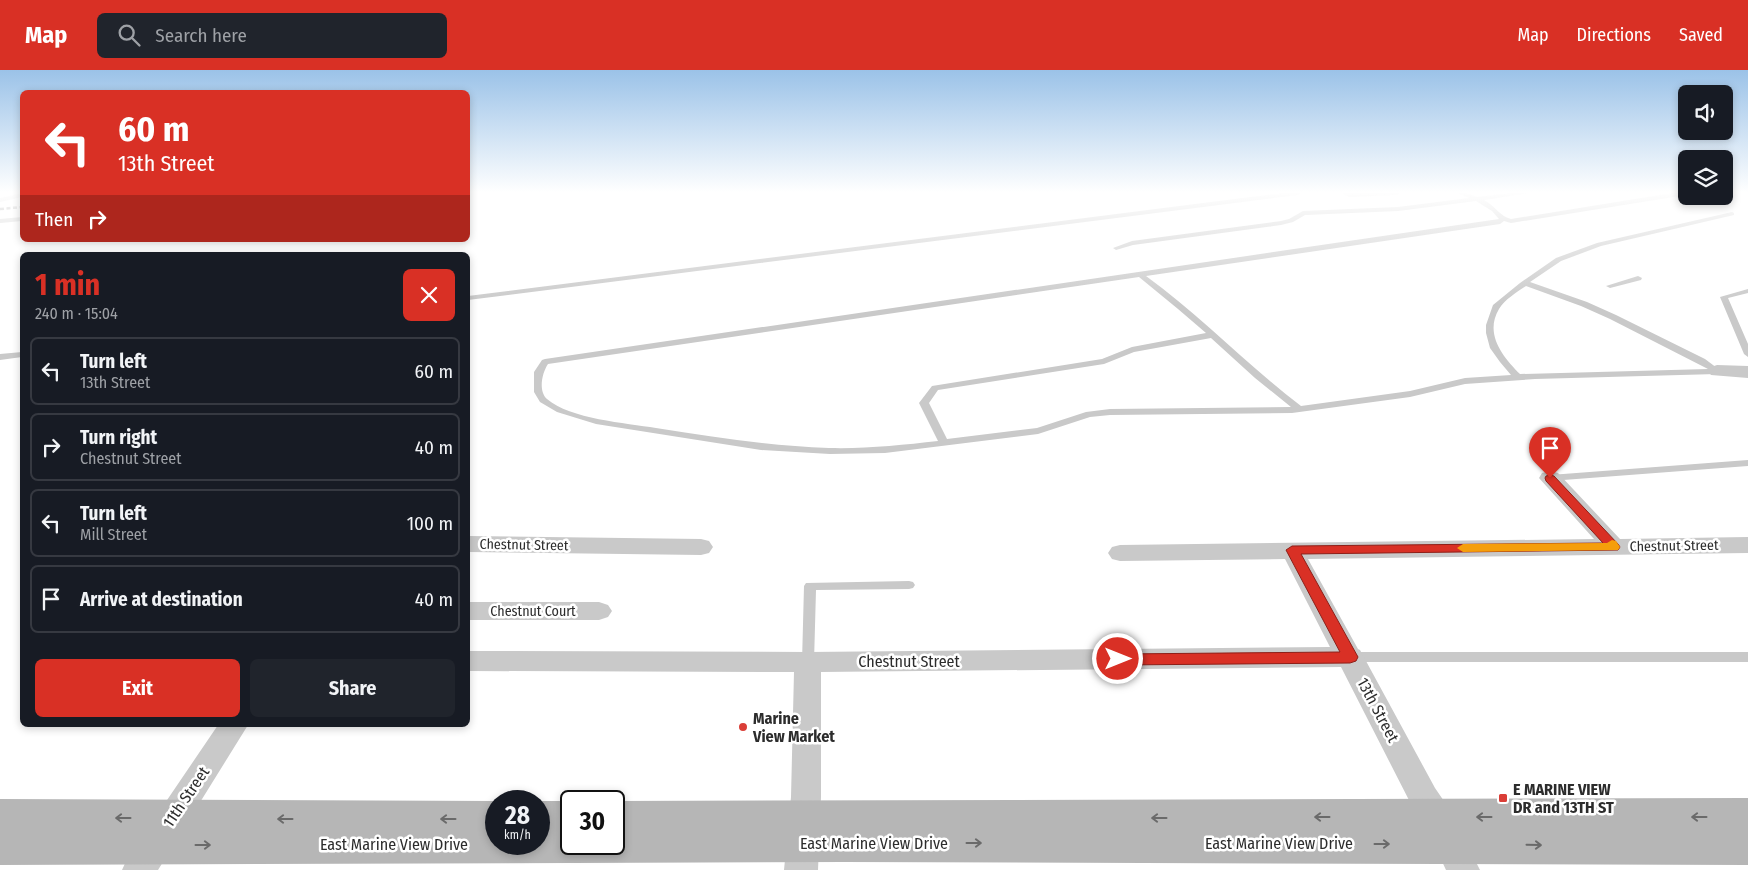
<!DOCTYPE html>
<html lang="en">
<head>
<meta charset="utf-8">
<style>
	:root { --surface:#171b24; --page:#20242c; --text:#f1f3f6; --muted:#9ea1a6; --line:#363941; --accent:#d93025 }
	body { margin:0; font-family:"Fira Sans Condensed",sans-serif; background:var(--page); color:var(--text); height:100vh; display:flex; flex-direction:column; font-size:19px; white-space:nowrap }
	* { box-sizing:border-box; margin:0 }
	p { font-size:16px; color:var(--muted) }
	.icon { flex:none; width:28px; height:28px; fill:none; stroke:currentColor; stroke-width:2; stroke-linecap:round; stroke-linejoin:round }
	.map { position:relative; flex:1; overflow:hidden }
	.sheet { position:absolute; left:20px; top:182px; width:450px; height:475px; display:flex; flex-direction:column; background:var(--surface); border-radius:8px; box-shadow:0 2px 8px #0003 }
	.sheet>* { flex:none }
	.banner { position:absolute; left:20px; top:20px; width:450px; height:152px; border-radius:8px; box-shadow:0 2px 8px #0003; background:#d93025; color:#fff; overflow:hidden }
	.fabs { position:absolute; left:1678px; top:15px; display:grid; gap:10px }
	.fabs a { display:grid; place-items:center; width:55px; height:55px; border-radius:8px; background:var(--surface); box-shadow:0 2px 8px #0003; font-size:25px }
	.speed { position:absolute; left:485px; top:720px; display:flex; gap:10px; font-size:25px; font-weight:700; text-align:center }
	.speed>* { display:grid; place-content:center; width:65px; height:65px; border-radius:50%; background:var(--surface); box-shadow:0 2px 8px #0003; line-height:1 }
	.speed small { font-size:12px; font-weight:400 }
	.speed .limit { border:2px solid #111; border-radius:8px; background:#fff; color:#111 }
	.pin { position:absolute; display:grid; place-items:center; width:42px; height:42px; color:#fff; margin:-51px -21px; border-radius:50% 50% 50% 0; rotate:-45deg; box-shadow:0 0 5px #0007 }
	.pin .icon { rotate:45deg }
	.me { position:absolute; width:55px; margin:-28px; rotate:90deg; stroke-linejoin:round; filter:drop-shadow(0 0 4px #0008) }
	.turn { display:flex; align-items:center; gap:18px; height:105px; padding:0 15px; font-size:22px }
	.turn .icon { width:65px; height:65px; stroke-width:2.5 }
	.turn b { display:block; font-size:35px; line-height:42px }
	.then { display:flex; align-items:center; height:48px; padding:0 15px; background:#0003; gap:10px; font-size:19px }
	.round { display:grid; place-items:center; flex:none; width:52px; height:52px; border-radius:8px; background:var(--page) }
	.head { display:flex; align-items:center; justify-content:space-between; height:85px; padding:0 15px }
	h1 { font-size:30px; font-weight:700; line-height:38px; color:var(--accent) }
	.button { display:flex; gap:10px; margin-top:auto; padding:10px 15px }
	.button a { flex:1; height:58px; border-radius:8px; background:var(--accent); color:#fff; font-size:20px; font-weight:700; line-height:58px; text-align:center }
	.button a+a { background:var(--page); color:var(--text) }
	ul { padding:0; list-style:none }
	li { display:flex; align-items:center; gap:15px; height:68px; margin:0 10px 8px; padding:0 5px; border:2px solid var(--line); border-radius:8px }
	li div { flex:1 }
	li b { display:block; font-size:19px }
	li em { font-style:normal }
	header { display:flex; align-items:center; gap:30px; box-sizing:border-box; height:70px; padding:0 25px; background:var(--accent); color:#fff }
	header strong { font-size:24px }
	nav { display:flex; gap:28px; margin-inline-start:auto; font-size:18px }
	.search { width:350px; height:45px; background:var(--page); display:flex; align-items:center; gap:12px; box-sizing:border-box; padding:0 18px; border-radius:8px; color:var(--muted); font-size:19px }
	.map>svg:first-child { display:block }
</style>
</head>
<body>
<header>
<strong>Map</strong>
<div class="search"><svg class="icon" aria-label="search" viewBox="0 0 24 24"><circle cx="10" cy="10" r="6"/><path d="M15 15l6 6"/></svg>Search here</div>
<nav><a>Map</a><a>Directions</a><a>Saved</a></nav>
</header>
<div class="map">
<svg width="1748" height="800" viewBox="0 0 1748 800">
	<rect width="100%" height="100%" fill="#fff"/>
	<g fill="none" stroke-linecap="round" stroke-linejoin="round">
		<path fill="#c9c9c9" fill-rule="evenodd" d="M22 123V127L0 132V128Z
			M1282 123H1301L1298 125 468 230V226Z
			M1341 123H1400L1397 125 1349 127Z
			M1457 123H1466L1477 127 1510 123H1530L1484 130C1494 135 1501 147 1511 149L1672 123H1686V125L1511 153 1504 151 1500 154 1146 206C1201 246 1247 295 1301 336L1410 321 1465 308 1511 305 1500 292 1490 278 1486 263V255L1493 235 1520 213 1556 188 1597 173 1732 142 1734 143V145L1601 176 1561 191 1530 212 1587 232 1616 245 1705 289 1721 301 1717 304 1535 309 1465 314 1410 327 1292 343 1110 345 1090 347 1038 364 885 383 830 384 761 380 596 354 557 342 540 332 534 322V302L542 290 545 289 1499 149 1492 141 1476 131 1398 141 1305 145 1293 152 1281 155 1133 175 1116 180 1113 178 1132 171 1281 151 1289 149 1303 141 1398 137 1469 128ZM1139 207 1178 239 1206 263 1132 277 1102 289 932 316 919 333 938 371C902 375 865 379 829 378 769 376 714 367 656 358 626 353 570 349 547 329 538 321 542 303 548 294ZM1526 216 1581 236 1610 249 1708 299 1520 304C1503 287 1484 264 1499 239 1504 230 1517 222 1526 216ZM1211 268 1255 308 1291 337 1110 339 1086 342 1037 358 947 369 929 333 938 320 1104 294 1134 282Z
			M22 147V151L0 153V149Z
			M1638 206 1642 208 1641 210 1610 218 1606 216Z
			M1748 219V223L1728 228 1748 274V287L1744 284 1720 227Z
			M22 282V287L0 290V284Z
			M1748 390V396L1550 411 1545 408 1550 405Z
			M909 511 913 512 915 515 913 518 909 519 816 520 814 592 812 595 808 597 804 595 802 592 804 516 806 513Z
			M1352 582H1748V592H1352L1348 590 1346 587 1348 584Z"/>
		<path fill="#c9c9c9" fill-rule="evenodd" d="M1717 295 1748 296V308L1711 305 1708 301 1711 297Z
			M1550 401 1558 403 1620 469 1748 467V483L1308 489 1358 579 1360 580 1435 718 1448 737 1480 800H1446L1426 757 1413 738 1341 597 821 602V727L818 800H784L791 727 794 602 468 601V581L808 582 1330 577 1285 489 1120 491 1112 489 1108 483 1112 477 1120 475 1594 469 1539 408 1542 403Z
			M468 466 701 469 709 471 713 477 709 483 701 485 468 482Z
			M468 532H599L608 535 612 541 608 547 599 550H468Z
			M218 655H248L158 800H122L127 789Z"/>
		<path fill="#b6b6b6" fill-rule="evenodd" d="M1748 728V795L844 792 0 795V729L496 731V774H539L538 731H571V774H614V731Z"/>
		<path stroke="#818181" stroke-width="2.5" stroke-dasharray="4 2.5" stroke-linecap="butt" d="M0 139 22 137"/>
	</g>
	<defs><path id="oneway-shaft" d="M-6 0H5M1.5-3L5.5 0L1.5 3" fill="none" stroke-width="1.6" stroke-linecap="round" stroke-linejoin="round" transform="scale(1.25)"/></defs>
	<g stroke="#6a6a6a">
		<use href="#oneway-shaft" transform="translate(1322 747) rotate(180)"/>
		<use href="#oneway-shaft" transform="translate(1484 747) rotate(180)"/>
		<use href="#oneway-shaft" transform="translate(1699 747) rotate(180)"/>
		<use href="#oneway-shaft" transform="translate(123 748) rotate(-180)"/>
		<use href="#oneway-shaft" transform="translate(1159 748) rotate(180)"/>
		<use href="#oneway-shaft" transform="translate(285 749) rotate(-180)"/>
		<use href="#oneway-shaft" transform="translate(448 749) rotate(-180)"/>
		<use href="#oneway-shaft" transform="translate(974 773)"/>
		<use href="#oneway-shaft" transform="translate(1382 774)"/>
		<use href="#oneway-shaft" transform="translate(203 775)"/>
		<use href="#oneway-shaft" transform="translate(1534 775) rotate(1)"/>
	</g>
	<linearGradient id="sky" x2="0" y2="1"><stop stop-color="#9bc2e8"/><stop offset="0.52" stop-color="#fff"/><stop offset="1" stop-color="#fff" stop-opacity="0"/></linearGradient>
	<rect width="1748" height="235" fill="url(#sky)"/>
	<path fill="#d93025" stroke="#8d1f18" d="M1550 405 1554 406 1618 474 1620 477 1618 480 1301 484 1358 587 1356 591 1350 593 1118 595 1113 593 1111 589 1113 585 1118 584 1340 582 1286 480 1292 476 1603 473 1546 411 1545 408 1546 406Z"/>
	<path fill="#f59e0b" d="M1612 470 1616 471 1620 477 1618 480 1463 482 1457 478 1463 474 1607 473Z"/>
	<g fill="#da3e37" stroke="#fff" stroke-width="2">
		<circle cx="743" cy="657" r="5"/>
		<rect x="1498" y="723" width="10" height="10" rx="2.5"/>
	</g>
	<g text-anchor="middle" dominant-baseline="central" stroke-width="5" stroke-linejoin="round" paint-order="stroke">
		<g font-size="14" fill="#2c2c2c" stroke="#fff">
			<text transform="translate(524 475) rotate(1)">Chestnut Street</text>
			<text transform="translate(1674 476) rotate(-1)">Chestnut Street</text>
			<text x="533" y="541">Chestnut Court</text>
		</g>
		<g font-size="16" fill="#2c2c2c" stroke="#fff">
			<text x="909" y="591">Chestnut Street</text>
			<text transform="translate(1378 640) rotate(62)">13th Street</text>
			<text transform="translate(186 727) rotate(-56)">11th Street</text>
			<text x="874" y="773">East Marine View Drive</text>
			<text x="1279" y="773">East Marine View Drive</text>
			<text x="394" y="774">East Marine View Drive</text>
		</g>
		<g font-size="16" font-weight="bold" fill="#2c2c2c" stroke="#fff" text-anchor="start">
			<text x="753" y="648">Marine<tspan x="753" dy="18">View Market</tspan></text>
			<text x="1513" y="719">E MARINE VIEW<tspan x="1513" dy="18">DR and 13TH ST</tspan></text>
		</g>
	</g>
</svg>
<div class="fabs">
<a><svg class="icon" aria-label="sound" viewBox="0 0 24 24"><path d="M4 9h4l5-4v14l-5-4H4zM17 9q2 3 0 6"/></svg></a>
<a><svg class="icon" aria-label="layers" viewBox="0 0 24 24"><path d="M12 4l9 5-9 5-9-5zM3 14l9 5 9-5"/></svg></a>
</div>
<div class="speed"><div>28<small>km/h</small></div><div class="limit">30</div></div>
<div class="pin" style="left:1550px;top:408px;background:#d93025"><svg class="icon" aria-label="arrive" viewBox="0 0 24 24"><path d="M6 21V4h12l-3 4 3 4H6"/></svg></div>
<svg class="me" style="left:1118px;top:589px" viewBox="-20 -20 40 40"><circle r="17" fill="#d93025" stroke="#fff" stroke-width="3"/><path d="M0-11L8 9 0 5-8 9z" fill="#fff"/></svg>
<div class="banner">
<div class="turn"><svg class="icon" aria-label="left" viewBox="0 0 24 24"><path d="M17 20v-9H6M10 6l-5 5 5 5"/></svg><div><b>60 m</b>13th Street</div></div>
<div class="then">Then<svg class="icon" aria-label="right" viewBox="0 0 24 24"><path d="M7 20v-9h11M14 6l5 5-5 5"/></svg></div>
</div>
<section class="sheet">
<div class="head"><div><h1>1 min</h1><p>240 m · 15:04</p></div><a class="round" style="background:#d93025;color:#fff"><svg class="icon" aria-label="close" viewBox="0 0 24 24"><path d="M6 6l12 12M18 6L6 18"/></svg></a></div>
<ul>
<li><svg class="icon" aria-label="left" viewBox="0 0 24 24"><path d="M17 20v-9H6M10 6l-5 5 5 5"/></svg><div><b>Turn left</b><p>13th Street</p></div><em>60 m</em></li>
<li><svg class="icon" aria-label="right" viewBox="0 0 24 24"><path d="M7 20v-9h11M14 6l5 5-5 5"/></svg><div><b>Turn right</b><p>Chestnut Street</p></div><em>40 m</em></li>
<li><svg class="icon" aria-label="left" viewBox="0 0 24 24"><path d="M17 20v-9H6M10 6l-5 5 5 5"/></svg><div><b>Turn left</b><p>Mill Street</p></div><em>100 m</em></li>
<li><svg class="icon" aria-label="arrive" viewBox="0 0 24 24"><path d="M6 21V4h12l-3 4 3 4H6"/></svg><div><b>Arrive at destination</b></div><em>40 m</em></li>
</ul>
<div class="button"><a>Exit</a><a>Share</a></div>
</section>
</div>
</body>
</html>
